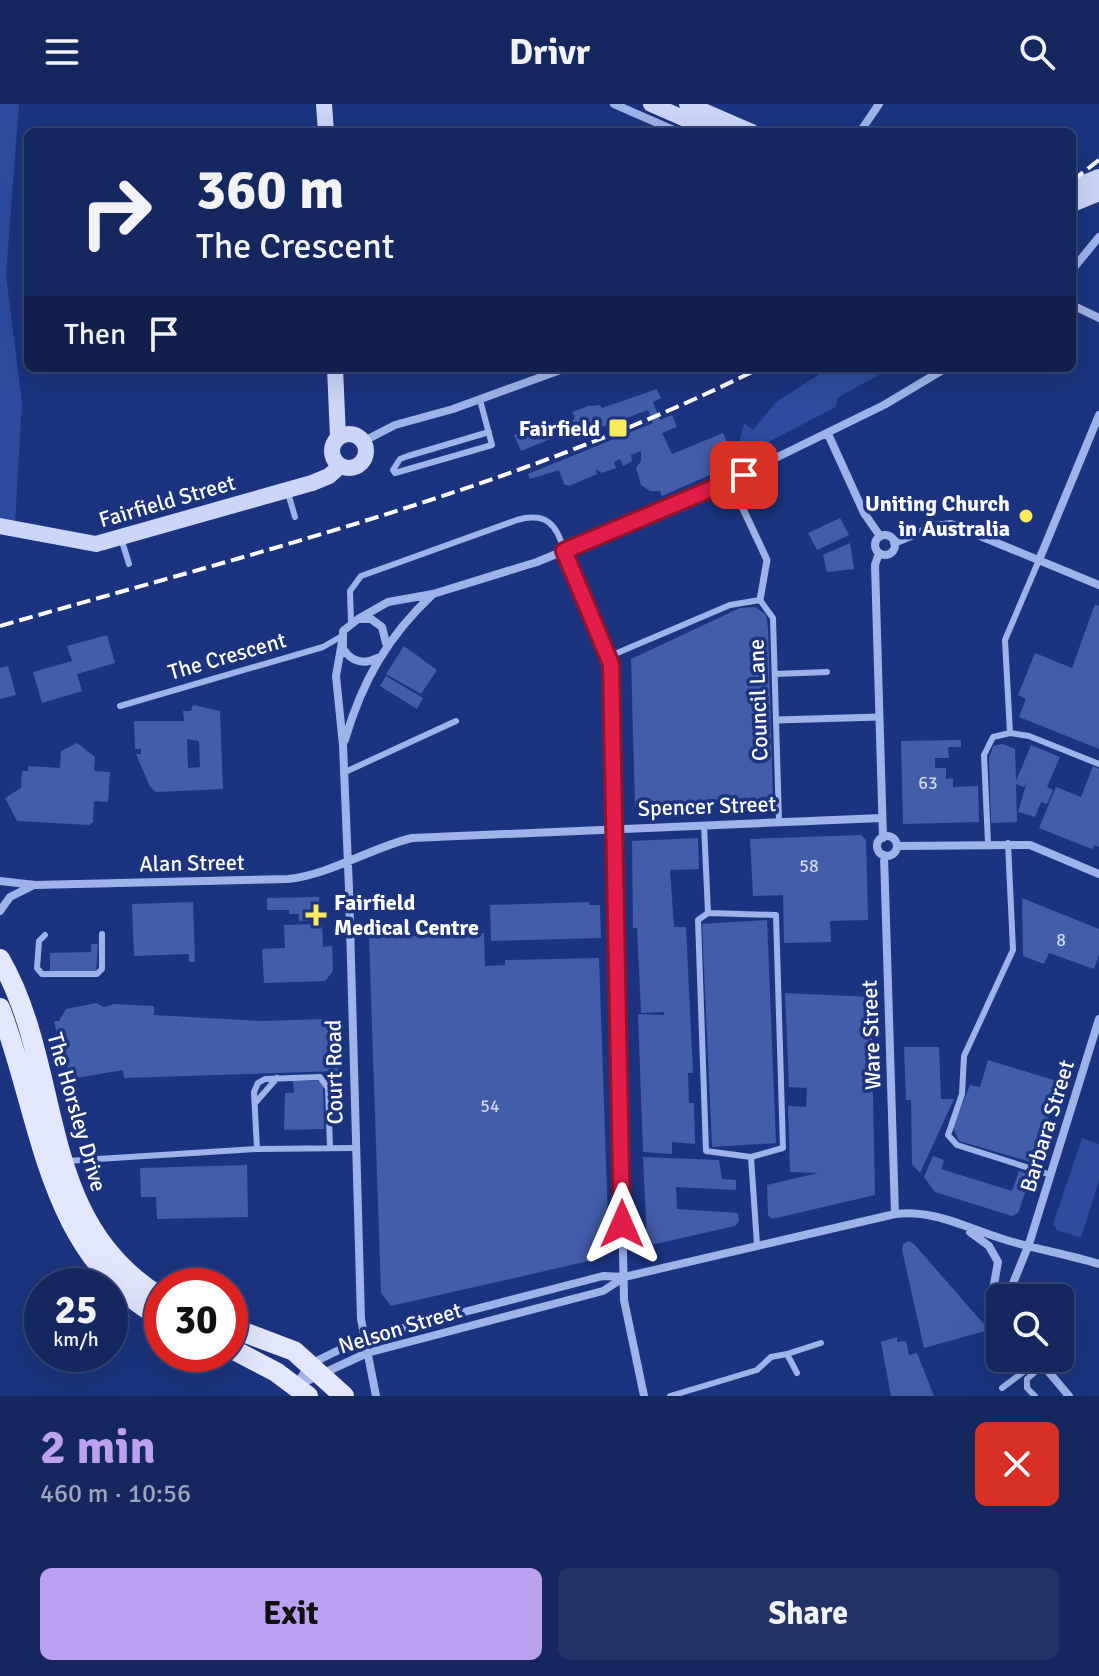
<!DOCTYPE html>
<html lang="en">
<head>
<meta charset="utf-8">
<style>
	:root { --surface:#15275f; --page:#223368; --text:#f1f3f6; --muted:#9da5bd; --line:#344474; --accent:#bca0f2 }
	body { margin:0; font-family:Signika,sans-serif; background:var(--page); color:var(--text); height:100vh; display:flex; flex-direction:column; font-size:30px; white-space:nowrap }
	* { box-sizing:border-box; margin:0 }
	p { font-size:26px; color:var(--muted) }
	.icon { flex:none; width:44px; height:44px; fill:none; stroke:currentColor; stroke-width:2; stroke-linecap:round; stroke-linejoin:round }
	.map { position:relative; height:1292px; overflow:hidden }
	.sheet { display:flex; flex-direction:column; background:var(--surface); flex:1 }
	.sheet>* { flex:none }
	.banner { position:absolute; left:24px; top:24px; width:1052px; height:244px; border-radius:12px; box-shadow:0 8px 32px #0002,0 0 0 2px var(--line); background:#15275f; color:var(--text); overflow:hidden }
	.fabs { position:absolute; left:986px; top:1180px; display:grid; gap:16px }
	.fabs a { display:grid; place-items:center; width:88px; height:88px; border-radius:12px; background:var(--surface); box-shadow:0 8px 32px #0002,0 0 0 2px var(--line); font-size:40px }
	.speed { position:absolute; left:24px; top:1164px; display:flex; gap:16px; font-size:40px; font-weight:700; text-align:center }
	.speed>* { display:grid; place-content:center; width:104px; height:104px; border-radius:50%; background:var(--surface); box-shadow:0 8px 32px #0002,0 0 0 2px var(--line); line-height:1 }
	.speed small { font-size:20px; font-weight:400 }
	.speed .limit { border:12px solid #d22; background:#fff; color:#111 }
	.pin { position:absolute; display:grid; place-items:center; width:68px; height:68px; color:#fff; margin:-34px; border-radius:16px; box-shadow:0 4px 12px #0006 }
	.me { position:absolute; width:88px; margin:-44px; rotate:0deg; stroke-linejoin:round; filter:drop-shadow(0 0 6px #0008) }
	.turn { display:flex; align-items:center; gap:28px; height:168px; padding:0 40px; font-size:36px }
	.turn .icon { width:104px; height:104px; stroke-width:2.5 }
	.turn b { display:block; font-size:56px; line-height:68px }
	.then { display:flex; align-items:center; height:76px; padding:0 40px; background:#0003; gap:16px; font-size:30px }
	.round { display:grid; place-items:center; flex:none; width:84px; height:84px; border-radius:12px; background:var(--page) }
	.head { display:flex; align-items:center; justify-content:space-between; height:136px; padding:0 40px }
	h1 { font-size:48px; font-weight:800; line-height:60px; color:var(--accent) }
	.button { display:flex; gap:16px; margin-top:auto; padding:16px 40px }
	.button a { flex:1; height:92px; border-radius:12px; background:var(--accent); color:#111; font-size:32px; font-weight:800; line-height:92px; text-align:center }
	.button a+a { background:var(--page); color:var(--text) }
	header { display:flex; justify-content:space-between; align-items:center; height:104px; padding:0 40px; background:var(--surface); font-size:36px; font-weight:800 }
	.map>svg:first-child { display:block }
</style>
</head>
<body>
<header><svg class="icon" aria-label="menu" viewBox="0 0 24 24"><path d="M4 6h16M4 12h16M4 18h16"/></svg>Drivr<svg class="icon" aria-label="search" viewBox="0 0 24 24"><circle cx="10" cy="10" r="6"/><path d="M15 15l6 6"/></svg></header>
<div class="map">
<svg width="1099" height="1292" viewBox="0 0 1099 1292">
	<rect width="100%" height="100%" fill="#1c347f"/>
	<path fill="#2e4b9d" d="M0 0H19L6 171 22 298 15 420 0 416Z
		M829 264H892L837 294 836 303 743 351 737 348 744 319 753 326 776 298Z
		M1082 1034 1099 1040V1076L1081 1134 1057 1126 1053 1120Z"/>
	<path fill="#445da9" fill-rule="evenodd" d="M657 285 661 294 653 298 660 316 672 311 677 323 662 329 672 350 723 329 727 338 721 366 662 392 660 387H650L641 381 636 364 641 357V347L631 351 632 357 623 362 620 355 614 358 616 364 602 369 596 365 597 370 569 382 564 380 559 366 530 375 528 370 653 319 648 306 569 335 564 323 575 314 572 308 588 302 600 301 602 304Z
		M529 325 532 333 552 325 555 333 521 347 514 331Z
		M840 414 849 431 817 446 808 429Z
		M850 439 854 465 827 468 823 451Z
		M1095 500 1099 502V645L1019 613 1026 595 1018 591 1035 549 1072 564Z
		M755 503 766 511 768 524 773 699 635 703 631 555 740 504Z
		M107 531 115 559 77 570 82 587 42 599 33 568 72 557 67 542Z
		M404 542 437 566 421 590 386 570Z
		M8 562 16 591 0 595V564Z
		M386 572 423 594 417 605 380 582Z
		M193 601 220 607 223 685 156 688 150 683 136 650H141V645H135L134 617H184L183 607H191ZM187 635 199 637 200 663 188 664Z
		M961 636V643H948L949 654H935V664H946V675L953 674V683L978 682 979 718 903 720 901 637Z
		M77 639 95 653 94 667 110 668 108 698 94 697 93 718 89 721 17 717 5 694 21 684 22 667H28V662L60 664 61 647Z
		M1002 640 1015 645 1016 677 1031 641 1060 653 1047 683 1053 686 1047 700 1041 698 1035 713 1018 708 1027 677 1024 683 1016 680 1017 718 991 719 989 654 993 642Z
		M1093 662 1099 665V743L1094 741 1092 745 1039 724 1056 683 1081 693Z
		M861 731 866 736 868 816 830 817 831 838 784 839 783 791 753 792 750 735Z
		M698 734 699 765 670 766 674 823H686L693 969H688L689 999H694L695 1040 672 1038V1050L643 1048 638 910 664 911V908L641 909 637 824H633L632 737Z
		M319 793 320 816 299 817V810H289V806H267V794Z
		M1022 794 1099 825V850L1094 865 1049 849 1044 860 1023 852Z
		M193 798 195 858H189V850L134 852 132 800Z
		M589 798V801H600L601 834 491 837 490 801Z
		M767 816 776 1039 712 1043 702 820Z
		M322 820 323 843 332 842 333 867 325 877 264 879 262 845 285 844 284 821Z
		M484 829 485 862 505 861V856L599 854 609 1146 602 1154 391 1202 381 1189 369 833Z
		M91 840H98L96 868 50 869V849L91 848Z
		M785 889 871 893 875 1091 772 1115 768 1111 767 1081 818 1069 790 1068 788 1002 806 1003 807 984 789 983Z
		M96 899 104 903 114 900 154 902V911L262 917 325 915 333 926H337L338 967 124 974 123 966 70 975 64 946 68 943 60 945 54 917H59L66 905Z
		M904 943H939L941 995H954L920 1069 912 1060 911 996H906Z
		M988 956 1060 978 1034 1059 959 1037 953 1023 970 981 980 983Z
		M293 977H323L324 1025 284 1026 285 989H294Z
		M933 1052 944 1056 941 1065 1012 1087 1019 1067 1027 1070 1030 1075 1018 1109 1012 1112 935 1088 924 1073Z
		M643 1053 719 1056 722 1075 736 1076V1086L676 1083 677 1105 738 1109 739 1117 735 1122 651 1141 647 1137Z
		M247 1061 248 1113 157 1115 156 1093H141L140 1064Z
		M909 1137 914 1140 989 1226 924 1244 902 1146 903 1140Z
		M897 1233V1238L906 1237 909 1251 917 1249 934 1292H891L881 1238Z"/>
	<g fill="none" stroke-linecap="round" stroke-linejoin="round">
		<path stroke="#9fb2e9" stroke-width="6" d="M480 296 492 341 395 369 393 366 400 355 408 352 489 328
			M288 389 295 413
			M121 434 129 460
			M351 518 350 487 361 472 517 416C546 408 557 420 564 447
			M610 552 730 501 760 496 773 514 779 717
			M775 570 827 568
			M120 602 323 543 342 532
			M1010 629 1029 632 1099 660
			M343 669 456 617
			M704 721 708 809
			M988 739 984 651 993 633 1010 629 1005 536 1039 456
			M1008 739 1013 846 964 952 962 990 948 1031 957 1041 1051 1071
			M708 809 776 811 783 1044 751 1053 706 1047 698 816Z
			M45 831 39 837 37 864 42 870H97L102 865V830
			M256 998 277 974
			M257 1045 254 988 258 979 265 975 320 973 328 984 330 1044
			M751 1053 757 1141
			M66 1057 257 1045 354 1044
			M787 1250 821 1239
			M1002 1284 1039 1256
			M670 1292 757 1266 771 1253 787 1250 797 1269
			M1035 1292 1027 1284V1275L1043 1261"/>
		<path stroke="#9fb2e9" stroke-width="7" d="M737 392 767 456 760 496
			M777 616 879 613"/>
		<path stroke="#9fb2e9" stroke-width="8" d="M614 0 678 28
			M860 28 879 0
			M1072 166 1099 133
			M1072 201 1099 214
			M828 330 864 409 880 432
			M364 337 395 321 453 305 566 264
			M875 441a10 10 0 1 1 20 0a10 10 0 1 1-20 0Z
			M894 439 935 422 951 420 1099 481
			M564 447 611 560 624 1196 644 1292
			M879 449 875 461 883 734
			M1039 456 1099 311
			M358 515 388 498 433 490 537 458 712 385 884 301 946 264
			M342 538 336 572 343 641 349 785 361 1215 376 1292
			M377 554C364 561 352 558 343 545V527L358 515H371L382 523 386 539
			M345 636C362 577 388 532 433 490
			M877 742a10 10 0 1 1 20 0a10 10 0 1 1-20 0Z
			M897 742 1030 741 1099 770
			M884 751 895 1110
			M0 777 35 781 288 775C332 770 370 744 412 734L881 714
			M0 807 10 793 34 781
			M970 1128 989 1142 998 1158 993 1186 1000 1200
			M1007 1194 1029 1140 1099 915
			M1037 1254 1069 1292
			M296 1281 310 1260 364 1234 603 1172 624 1173 895 1110C933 1105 967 1124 1003 1135 1034 1145 1067 1150 1099 1160
			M296 1282 367 1249 603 1187 623 1174"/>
		<path stroke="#cad5f7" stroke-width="16" d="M324 0 326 28
			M651 0 715 28
			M687 0 752 28
			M1072 84 1099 73
			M1072 100 1099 89
			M335 264 338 333
			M332 347a17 17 0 1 1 34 0a17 17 0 1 1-34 0Z
			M0 422 96 440 312 379 329 372 340 362"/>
		<path stroke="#e2e7fe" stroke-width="20" d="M0 855C65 968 34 1117 162 1194
			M0 904C42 1014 46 1151 162 1214
			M230 1223 294 1247 344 1292
			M230 1244 276 1268 308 1292"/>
		<path stroke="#fff" stroke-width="4" stroke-dasharray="14 6" stroke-linecap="butt" d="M1072 77 1099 56
			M0 522C257 448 519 384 760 264"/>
	</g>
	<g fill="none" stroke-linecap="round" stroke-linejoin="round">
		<defs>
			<path id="route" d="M622 1120 611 560 564 447 744 371"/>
		</defs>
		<use href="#route" stroke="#92132f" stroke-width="20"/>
		<use href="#route" stroke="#e11d48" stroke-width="14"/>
	</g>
	<g fill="#f9eb5d" stroke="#1c347f" stroke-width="3">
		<rect x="608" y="314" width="20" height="20" rx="4"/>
		<circle cx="1026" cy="412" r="8"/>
		<path d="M312 799h8v8h8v8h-8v8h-8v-8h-8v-8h8z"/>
	</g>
	<g text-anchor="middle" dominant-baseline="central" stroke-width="7" stroke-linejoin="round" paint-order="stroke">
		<g font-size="18" fill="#d0d6ea">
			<text x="928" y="679">63</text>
			<text x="809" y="762">58</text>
			<text x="1061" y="836">8</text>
			<text x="490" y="1002">54</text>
		</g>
		<g font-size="22" font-weight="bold" fill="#fff" stroke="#1c347f" text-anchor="end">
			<text x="600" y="324">Fairfield</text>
			<text x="1010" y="399">Uniting Church<tspan x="1010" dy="25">in Australia</tspan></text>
			<text x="334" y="798" text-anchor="start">Fairfield<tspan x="334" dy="25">Medical Centre</tspan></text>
		</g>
		<g font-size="22" fill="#fff" stroke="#1c347f">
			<text transform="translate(167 397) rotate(-16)">Fairfield Street</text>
			<text transform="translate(227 552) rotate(-16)">The Crescent</text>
			<text transform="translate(758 596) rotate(-92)">Council Lane</text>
			<text transform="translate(707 702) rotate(-2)">Spencer Street</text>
			<text transform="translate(192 759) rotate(-1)">Alan Street</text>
			<text transform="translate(871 931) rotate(-92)">Ware Street</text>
			<text transform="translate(334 968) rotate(-91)">Court Road</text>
			<text transform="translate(77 1008) rotate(74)">The Horsley Drive</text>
			<text transform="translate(1047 1022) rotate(-73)">Barbara Street</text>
			<text transform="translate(400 1224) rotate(-17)">Nelson Street</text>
		</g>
	</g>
</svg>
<div class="fabs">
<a><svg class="icon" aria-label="search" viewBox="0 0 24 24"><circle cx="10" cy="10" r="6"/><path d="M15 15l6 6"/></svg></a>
</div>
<div class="speed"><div>25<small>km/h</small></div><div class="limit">30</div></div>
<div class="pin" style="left:744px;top:371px;background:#d93025"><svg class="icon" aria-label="arrive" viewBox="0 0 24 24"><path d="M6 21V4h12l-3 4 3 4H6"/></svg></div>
<svg class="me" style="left:622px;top:1120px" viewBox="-20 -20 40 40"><path d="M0-17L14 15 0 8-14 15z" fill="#e11d48" stroke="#fff" stroke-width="4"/></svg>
<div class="banner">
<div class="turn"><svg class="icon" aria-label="right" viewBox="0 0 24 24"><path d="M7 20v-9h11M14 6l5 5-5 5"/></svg><div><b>360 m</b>The Crescent</div></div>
<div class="then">Then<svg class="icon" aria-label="arrive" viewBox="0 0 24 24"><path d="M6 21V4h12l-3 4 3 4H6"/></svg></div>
</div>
</div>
<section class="sheet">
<div class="head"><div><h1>2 min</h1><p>460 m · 10:56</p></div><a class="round" style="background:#d93025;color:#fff"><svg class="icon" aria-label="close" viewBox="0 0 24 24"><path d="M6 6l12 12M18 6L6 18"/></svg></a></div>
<div class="button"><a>Exit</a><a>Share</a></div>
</section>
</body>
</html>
